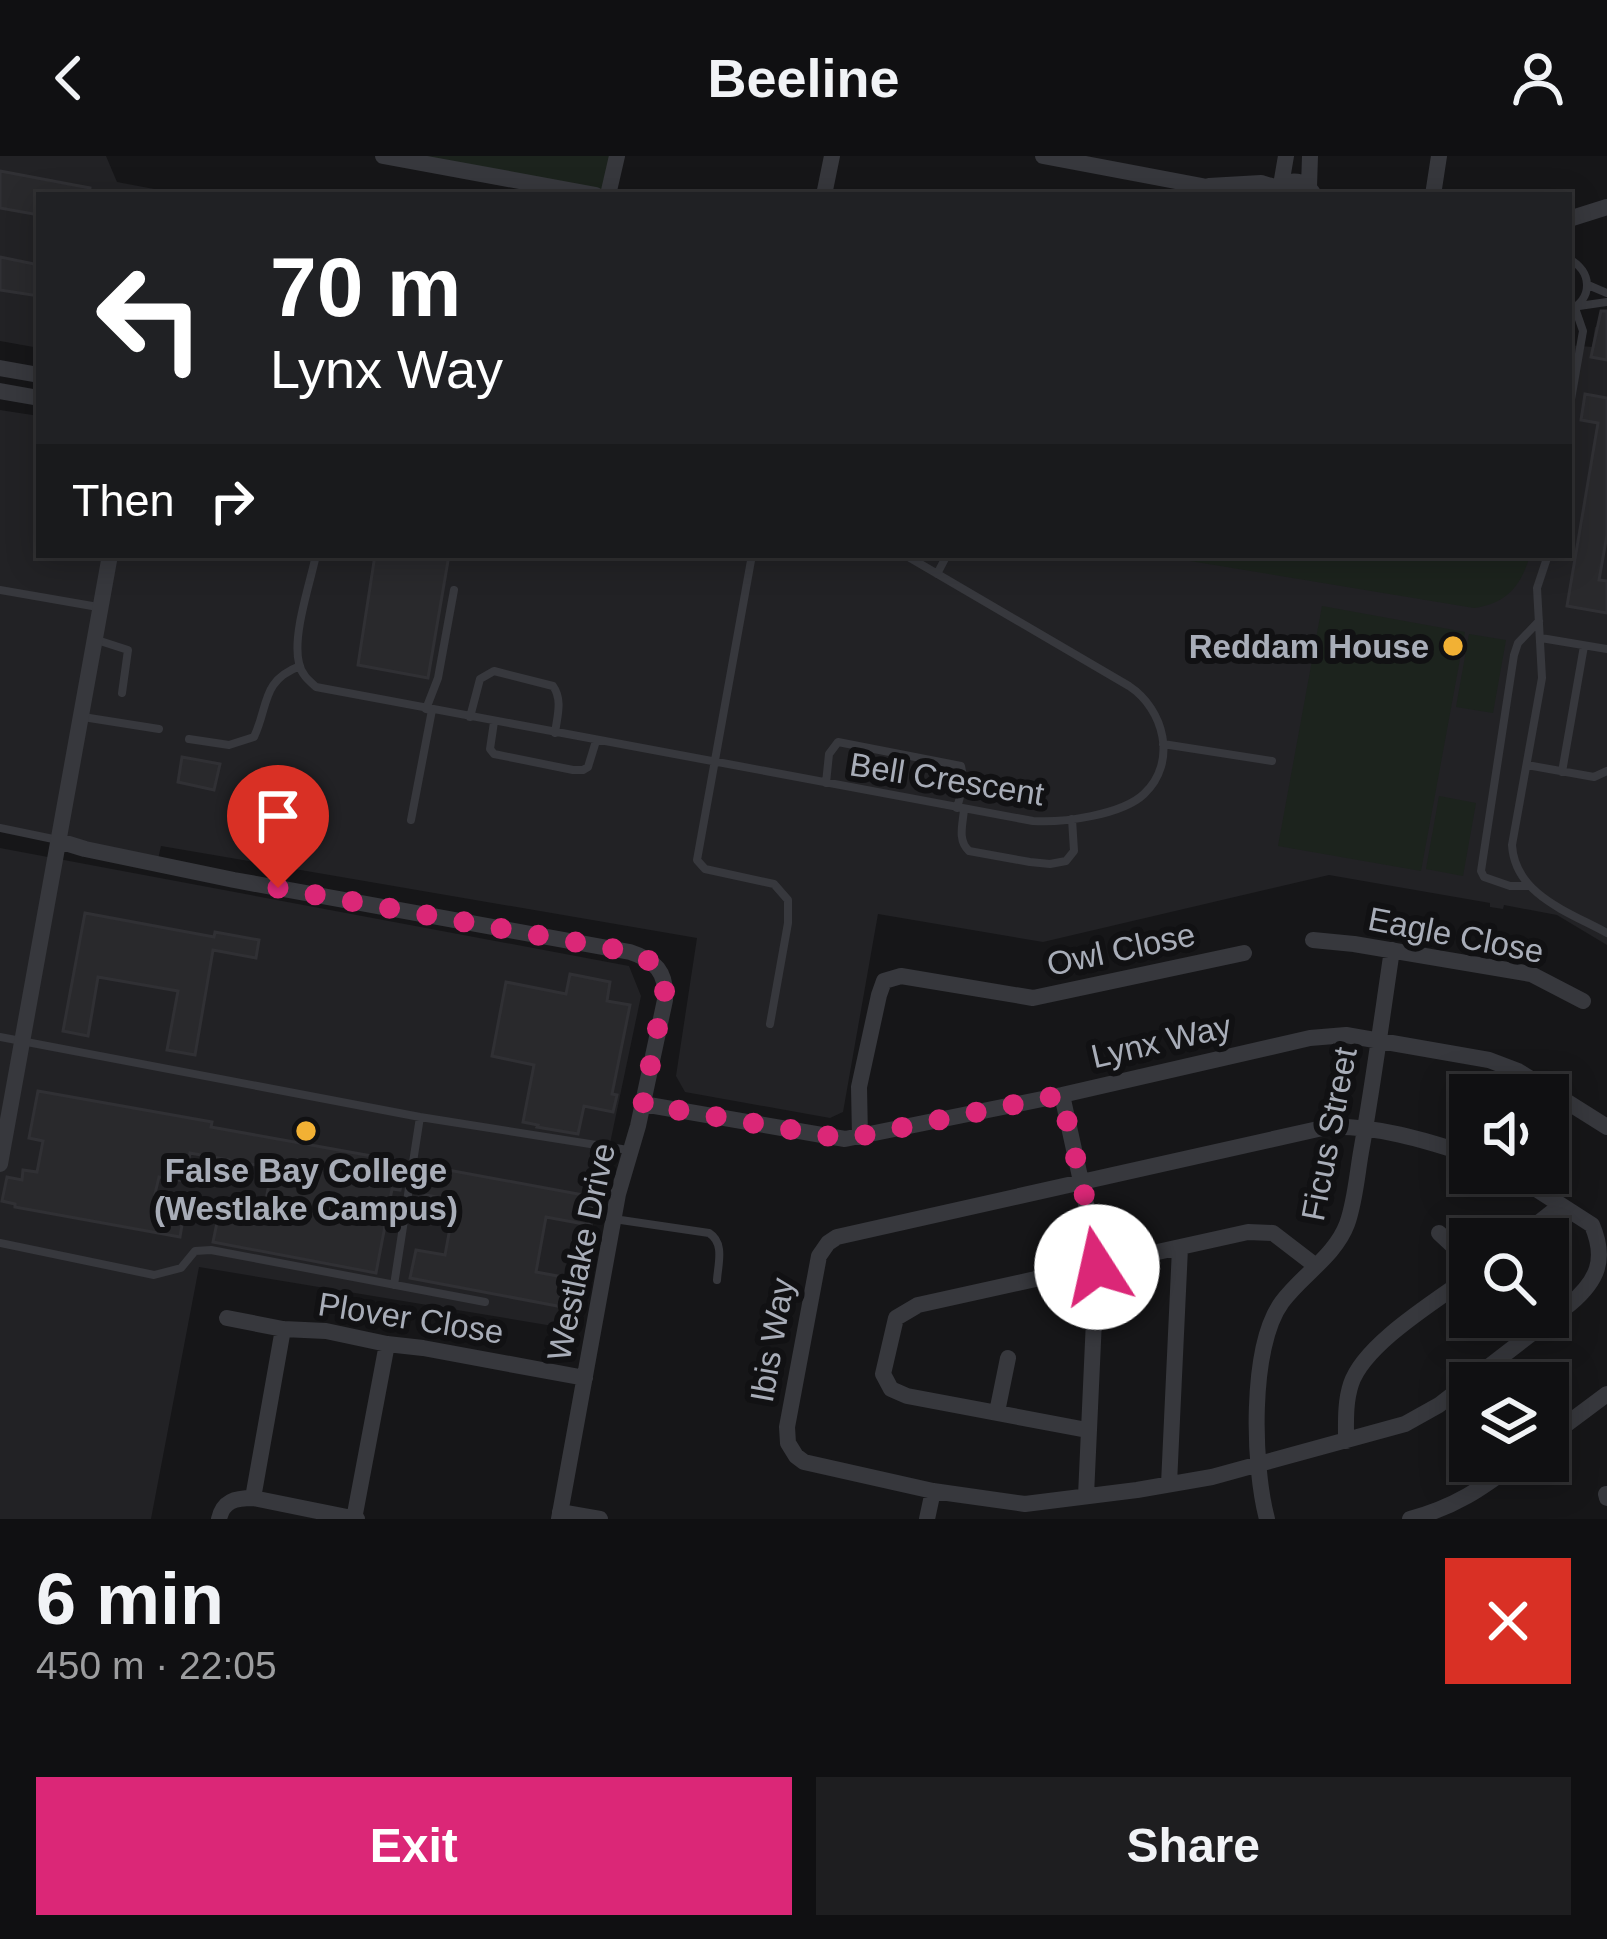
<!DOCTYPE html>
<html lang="en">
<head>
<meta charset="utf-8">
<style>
	:root { --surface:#101012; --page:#1e1e20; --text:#f1f3f6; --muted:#9c9d9f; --line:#303032; --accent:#db2777 }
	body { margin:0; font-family:Helvetica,sans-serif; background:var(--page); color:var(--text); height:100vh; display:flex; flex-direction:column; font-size:45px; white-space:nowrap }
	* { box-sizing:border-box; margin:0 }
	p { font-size:39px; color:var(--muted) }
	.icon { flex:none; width:66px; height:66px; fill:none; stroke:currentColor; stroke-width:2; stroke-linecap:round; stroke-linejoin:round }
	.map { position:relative; height:1363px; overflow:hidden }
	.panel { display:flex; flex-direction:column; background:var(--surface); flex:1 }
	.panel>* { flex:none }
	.guide { position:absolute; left:36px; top:36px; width:1536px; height:366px; border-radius:0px; box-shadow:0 6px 30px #0003,0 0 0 3px var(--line); background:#202124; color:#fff; overflow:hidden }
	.tools { position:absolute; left:1449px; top:918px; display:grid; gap:24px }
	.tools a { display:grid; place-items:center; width:120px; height:120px; border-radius:0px; background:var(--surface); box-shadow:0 6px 30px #0003,0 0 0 3px var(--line); font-size:60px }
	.pin { position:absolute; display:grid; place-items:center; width:102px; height:102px; color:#fff; margin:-123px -51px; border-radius:50% 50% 50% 0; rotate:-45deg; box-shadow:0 0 12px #0007 }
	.pin .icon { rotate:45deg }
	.me { position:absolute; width:132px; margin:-66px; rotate:350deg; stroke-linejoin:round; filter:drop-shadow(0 0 9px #0008) }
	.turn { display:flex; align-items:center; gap:42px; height:252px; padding:0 36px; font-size:54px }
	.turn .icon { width:156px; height:156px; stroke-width:2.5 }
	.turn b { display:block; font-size:84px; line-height:102px }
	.then { display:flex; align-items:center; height:114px; padding:0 36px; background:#0003; gap:24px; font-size:45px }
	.round { display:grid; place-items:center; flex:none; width:126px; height:126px; border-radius:0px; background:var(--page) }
	.overview { display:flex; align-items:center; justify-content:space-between; height:204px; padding:0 36px }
	h1 { font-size:72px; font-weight:700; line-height:90px }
	.cta { display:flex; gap:24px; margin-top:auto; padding:24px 36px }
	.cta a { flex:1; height:138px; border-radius:0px; background:var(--accent); color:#fff; font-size:48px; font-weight:700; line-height:138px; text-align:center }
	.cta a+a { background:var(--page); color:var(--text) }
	header { display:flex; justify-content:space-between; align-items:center; height:156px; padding:0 36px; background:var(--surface); font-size:54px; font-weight:700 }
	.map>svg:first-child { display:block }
</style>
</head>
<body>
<header><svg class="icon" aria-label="back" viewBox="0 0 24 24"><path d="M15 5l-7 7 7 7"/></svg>Beeline<svg class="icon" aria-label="person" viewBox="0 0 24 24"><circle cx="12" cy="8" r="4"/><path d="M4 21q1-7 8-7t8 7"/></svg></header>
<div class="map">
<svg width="1607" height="1363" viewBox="0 0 1607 1363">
	<rect width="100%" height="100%" fill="#161618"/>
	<path fill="#222225" d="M0 0H106L117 26 186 39H39V192L0 185Z
		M1595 171 1607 172V789L1557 759 1504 749 1503 753 1490 751V747L1329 719 1043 786 878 758 843 956 830 962 685 936 676 920 697 782 161 690 157 708 0 672V254L39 260V399H1569V189L1592 191Z
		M0 692 629 810 641 840 571 1173 199 1111 151 1363H0Z"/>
	<path fill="#1c231d" d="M413 0H617L608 39Z
		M1154 399H1530C1521 430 1507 447 1474 452Z
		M1322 450 1465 476 1421 715 1278 690Z
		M1469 478 1506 484 1493 557 1456 551Z
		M1439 640 1476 647 1463 720 1426 713Z"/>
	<path fill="#29292c" stroke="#303034" stroke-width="3" d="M0 15 90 32 89 39H39V59L0 52Z
		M0 101 39 109V140L0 134Z
		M1601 155H1607V204L1591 201Z
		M1585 238 1607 242V379L1599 424 1607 425V457L1567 450 1598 267 1581 264Z
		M375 399H449L428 522 358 509Z
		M182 601 220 608 214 634 178 626Z
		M85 757 214 781 215 776 259 784 256 802 213 794 195 899 167 894 178 835 98 821 88 880 63 875Z
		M570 818 610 826 607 845 630 849 612 938 617 939 613 956 584 950 578 978 537 971 538 969 523 966 534 909 492 900 506 826 566 838Z
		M38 935 212 966 211 971 405 1006 400 1034 392 1033 376 1117 213 1086 219 1057 262 1065 272 1012 245 1007 243 1016 227 1013 229 1004 190 997 185 1025 159 1021 153 1046 185 1051 180 1081 15 1051V1048L2 1045 7 1021 22 1024 23 1014 37 1016 43 985 29 982Z
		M421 1009 594 1041 589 1069 546 1061 536 1116 579 1124 573 1153 410 1122 416 1094 445 1099 455 1045 417 1037Z"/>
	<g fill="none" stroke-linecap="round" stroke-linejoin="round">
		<path stroke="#37383d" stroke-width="8" d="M1569 103C1592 115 1594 142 1569 155
			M1588 129 1607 137
			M1579 150 1607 146
			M1569 255 1583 175 1575 152
			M316 399C310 428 292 479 299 507 301 518 308 524 316 531L1033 665C1062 667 1122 659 1144 638 1178 606 1164 553 1129 530L905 399
			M752 399 697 704 705 713 774 728 788 744V767L770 868
			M1548 399 1537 432 1542 522 1512 689C1515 739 1569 756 1607 777
			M937 418 947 399
			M0 434 98 451
			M1541 482 1607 493
			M97 484 128 494 122 537
			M426 553 438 522 454 434
			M83 561 159 573
			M470 561 480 523 494 515 553 530C563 544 557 561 555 577
			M494 566 490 593 494 598 573 614H583L588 611 596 585
			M189 583 229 589 254 581C269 549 261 525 300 510
			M1163 588 1272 605
			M1527 609 1594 621 1607 615
			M1562 616 1584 490
			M826 627 829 598 838 586 961 610 964 626 957 652
			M964 653C963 668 957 684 969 695L1030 706 1050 708 1066 705 1074 695 1072 663
			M411 664 432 554
			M0 672 58 684
			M1527 730H1510L1484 721 1481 715 1514 499 1518 487 1539 465
			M0 881 420 961 628 994
			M614 1063 709 1077C725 1087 718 1108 717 1124
			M0 1087 154 1119 181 1112 195 1095 211 1094 485 1146
			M394 1129 420 961"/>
		<path stroke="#37383d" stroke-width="16" d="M383 0 596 39
			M1043 0 1202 30 1221 39
			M1281 29 1286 0
			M1209 30 1261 27 1278 32
			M1309 31 1310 0
			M608 39 617 0
			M824 39 832 0
			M1273 39C1284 21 1304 21 1314 39
			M1433 39 1439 0
			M1569 63 1607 51
			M0 212 39 219
			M0 235 39 242
			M59 685 85 693 234 724 630 796C655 804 667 816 665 844L638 970 618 1038 559 1363
			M1313 784 1354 788 1531 818 1583 845
			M1062 939 1097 1098 1086 1340
			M643 948 845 983 1062 939 1310 882 1346 879 1489 904 1518 915 1607 971
			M860 981 859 931 879 839 884 825 901 820 1033 842 1244 797
			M1470 999C1425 984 1375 969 1327 971L837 1081 828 1087 819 1100 787 1271 788 1287 796 1300 804 1306 933 1335 1025 1348 1137 1334 1212 1321 1405 1268 1439 1249 1570 1148C1597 1125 1607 1104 1592 1069L1511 1017
			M0 1008 110 399
			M1439 1077 1470 1106
			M1518 1083 1561 1049
			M227 1162 283 1173 326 1175 387 1188 423 1192 585 1222
			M997 1256 1008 1202
			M1087 1274 907 1240 891 1233 883 1218 896 1162 918 1149 1248 1076 1273 1077 1316 1110
			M1548 1282 1607 1238
			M1346 1285C1346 1266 1345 1246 1351 1228 1364 1188 1436 1145 1470 1120
			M1169 1328 1180 1092
			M1606 1338 1607 1342
			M253 1342 283 1173
			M560 1356 600 1363
			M219 1363C223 1345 235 1342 253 1342L357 1363
			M354 1363 387 1188
			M927 1363 933 1335
			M1267 1363C1253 1311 1249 1191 1282 1146 1302 1119 1335 1100 1347 1068 1355 1046 1357 1019 1361 996 1373 929 1382 861 1392 794
			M1410 1363C1455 1351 1481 1333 1518 1305"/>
	</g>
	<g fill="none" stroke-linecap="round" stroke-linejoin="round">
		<path stroke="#db2777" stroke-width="21" stroke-dasharray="0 37.8" d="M278 732 630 796 654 807 661 814 665 833 643 948 845 983 1061 939 1095 1085 1097 1111"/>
	</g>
	<g fill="#f2b134" stroke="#111113" stroke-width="4.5">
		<circle cx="1453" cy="490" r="12"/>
		<circle cx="306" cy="975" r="12"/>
	</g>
	<g text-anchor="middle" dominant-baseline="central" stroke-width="12" stroke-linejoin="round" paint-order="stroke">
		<g font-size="33" font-weight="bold" fill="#a8adb8" stroke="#111113" text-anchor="end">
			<text x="1429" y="490">Reddam House</text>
			<text x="306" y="1014" text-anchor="middle">False Bay College<tspan x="306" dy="38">(Westlake Campus)</tspan></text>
		</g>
		<g font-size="33" fill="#a8adb8" stroke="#111113">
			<text transform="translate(947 623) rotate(9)">Bell Crescent</text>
			<text transform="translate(1456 779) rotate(11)">Eagle Close</text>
			<text transform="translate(1121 793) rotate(-12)">Owl Close</text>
			<text transform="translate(1161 885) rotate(-13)">Lynx Way</text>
			<text transform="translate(1329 978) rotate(-79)">Ficus Street</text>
			<text transform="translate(581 1096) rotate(-78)">Westlake Drive</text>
			<text transform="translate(411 1162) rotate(9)">Plover Close</text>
			<text transform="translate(772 1184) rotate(-80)">Ibis Way</text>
		</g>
	</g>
</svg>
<div class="tools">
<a><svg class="icon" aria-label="sound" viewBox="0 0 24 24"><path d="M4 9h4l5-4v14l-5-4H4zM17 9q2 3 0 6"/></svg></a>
<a><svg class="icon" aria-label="search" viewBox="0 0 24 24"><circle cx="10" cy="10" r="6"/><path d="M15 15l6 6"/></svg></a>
<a><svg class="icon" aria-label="layers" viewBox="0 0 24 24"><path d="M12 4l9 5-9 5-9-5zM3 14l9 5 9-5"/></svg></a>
</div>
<div class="pin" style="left:278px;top:732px;background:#d93025"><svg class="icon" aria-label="arrive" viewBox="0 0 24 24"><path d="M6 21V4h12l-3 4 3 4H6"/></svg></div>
<svg class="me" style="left:1097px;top:1111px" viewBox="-20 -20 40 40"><circle r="19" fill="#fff"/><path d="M0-13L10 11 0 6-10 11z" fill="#db2777"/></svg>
<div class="guide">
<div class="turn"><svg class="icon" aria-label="left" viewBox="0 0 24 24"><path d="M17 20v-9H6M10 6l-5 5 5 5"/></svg><div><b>70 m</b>Lynx Way</div></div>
<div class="then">Then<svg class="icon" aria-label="right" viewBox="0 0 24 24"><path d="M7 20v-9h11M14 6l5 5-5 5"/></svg></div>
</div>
</div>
<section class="panel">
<div class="overview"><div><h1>6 min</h1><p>450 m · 22:05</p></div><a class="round" style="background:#d93025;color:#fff"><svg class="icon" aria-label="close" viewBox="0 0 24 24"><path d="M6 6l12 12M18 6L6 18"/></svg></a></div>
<div class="cta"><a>Exit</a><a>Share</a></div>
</section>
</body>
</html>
